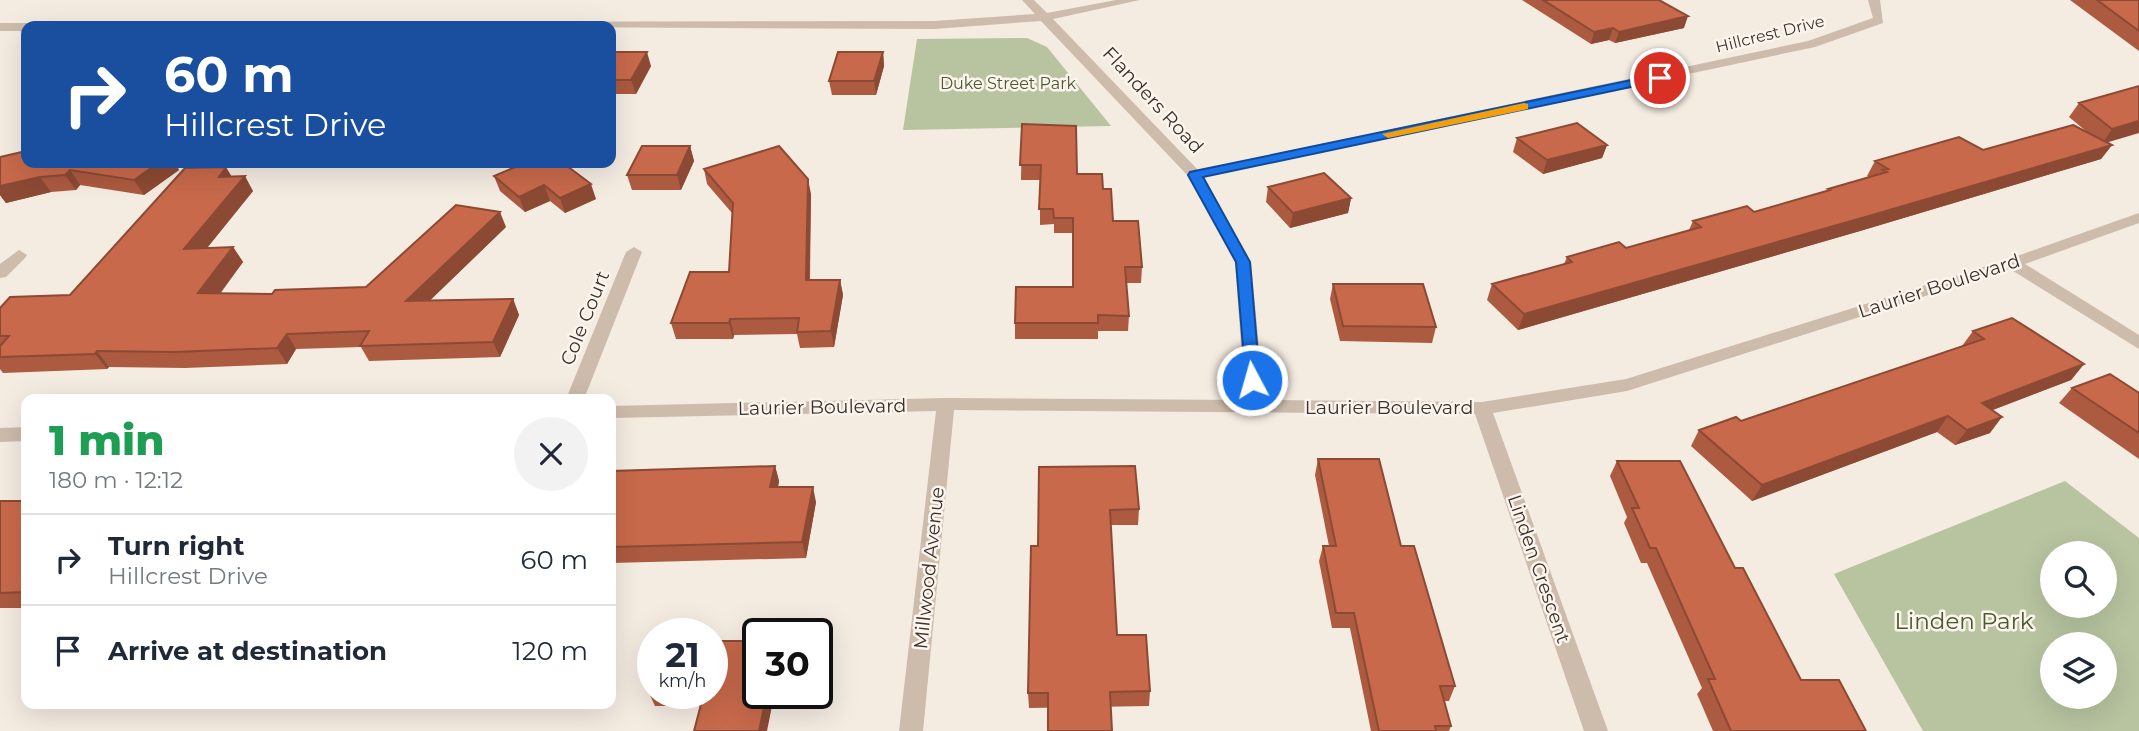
<!DOCTYPE html>
<html lang="en">
<head>
<meta charset="utf-8">
<style>
	:root { --surface:#fff; --page:#f2f2f3; --text:#1f2937; --muted:#747a83; --line:#e0e1e3 }
	body { margin:0; font-family:Montserrat,sans-serif; background:var(--page); color:var(--text); height:100vh; display:flex; flex-direction:column; font-size:26px; white-space:nowrap }
	* { box-sizing:border-box; margin:0 }
	p { font-size:23px; color:var(--muted) }
	.icon { flex:none; width:38px; height:38px; fill:none; stroke:currentColor; stroke-width:2; stroke-linecap:round; stroke-linejoin:round }
	.map { position:relative; flex:1; overflow:hidden }
	.drawer { position:absolute; left:21px; top:394px; width:595px; height:315px; display:flex; flex-direction:column; background:var(--surface); border-radius:14px; box-shadow:0 7px 28px #0002 }
	.drawer>* { flex:none }
	.guide { position:absolute; left:21px; top:21px; width:595px; height:147px; border-radius:14px; box-shadow:0 7px 28px #0002; background:#1a4fa0; color:#fff; overflow:hidden }
	.buttons { position:absolute; left:2040px; top:541px; display:grid; gap:14px }
	.buttons a { display:grid; place-items:center; width:77px; height:77px; border-radius:50%; background:var(--surface); box-shadow:0 7px 28px #0002; font-size:35px }
	.speed { position:absolute; left:637px; top:618px; display:flex; gap:14px; font-size:35px; font-weight:700; text-align:center }
	.speed>* { display:grid; place-content:center; width:91px; height:91px; border-radius:50%; background:var(--surface); box-shadow:0 7px 28px #0002; line-height:1 }
	.speed small { font-size:18px; font-weight:400 }
	.speed .limit { border:4px solid #111; border-radius:10px; background:#fff; color:#111 }
	.pin { position:absolute; display:grid; place-items:center; width:60px; height:60px; color:#fff; margin:-30px; border:4px solid #fff; border-radius:50%; box-shadow:0 2px 7px #0007 }
	.me { position:absolute; width:77px; margin:-38px; rotate:354deg; stroke-linejoin:round; filter:drop-shadow(0 0 5px #0008) }
	.turn { display:flex; align-items:center; gap:24px; height:147px; padding:0 28px; font-size:32px }
	.turn .icon { width:91px; height:91px; stroke-width:2.5 }
	.turn b { display:block; font-size:49px; line-height:60px }
	.round { display:grid; place-items:center; flex:none; width:74px; height:74px; border-radius:37px; background:var(--page) }
	.overview { display:flex; align-items:center; justify-content:space-between; height:119px; padding:0 28px }
	h1 { font-size:42px; font-weight:800; line-height:52px; color:#1e9e55 }
	ul { padding:0; list-style:none }
	li { display:flex; align-items:center; gap:21px; height:91px; padding:0 28px; border-top:2px solid var(--line) }
	li div { flex:1 }
	li b { display:block; font-size:26px }
	li em { font-style:normal }
	.map>svg:first-child { display:block }
</style>
</head>
<body>
<div class="map">
<svg width="2139" height="731" viewBox="0 0 2139 731">
	<rect width="100%" height="100%" fill="#f4ebe1"/>
	<path fill="#b8c4a0" fill-rule="evenodd" d="M1027 38 1047 47 1111 126 903 130 917 39Z
		M2065 481 2139 538V731H1923L1834 574ZM2053 553H2105V606H2053ZM2105 644V696H2053V644Z"/>
	<g fill="none" stroke-linecap="round" stroke-linejoin="round">
		<path fill="#cdbbac" fill-rule="evenodd" d="M1022 0H1034L1047 13 1116 0H1140L1053 19 1198 170 1808 41 1873 18 1868 0H1880L1883 23 1815 47 1204 177 1251 262 1264 400 1482 402 1626 379 2006 260 2139 213V223L2025 264 2139 335V349L2010 269 1627 391 1493 413 1608 731H1584L1475 414 954 410 923 731H899L936 411 611 418V406L946 398 1245 400 1235 262 1189 177 1041 21 934 29 341 26 347 22 934 21 1035 14Z
			M0 23H26L32 26H26V31H0Z
			M634 247 642 252 584 399H566L626 252Z
			M19 250 27 255 25 258 6 277 0 278V264Z
			M26 427V441L0 442V428Z"/>
	</g>
	<path fill="#ac5a40" d="M1522 0H1659L1684 28 1615 43 1609 40 1591 44Z
		M2070 0H2139V51Z
		M611 52 651 66 636 94H611Z
		M883 52 884 66 876 95H832L829 81Z
		M2139 86 2107 142 2112 145 2101 159 1860 231 1518 330 1487 300 1492 284 1564 264 1567 257 1626 248 1689 230 1693 221 1754 212 1826 192 1828 189 1869 177 1867 176 1875 161 1983 150 2086 131 2069 117 2079 103Z
		M1022 124 1077 174 1103 189 1113 221 1142 267 1141 283H1126L1129 316 1128 331H1098V339H1015V323L1073 287V233H1054V224L1040 225V180H1021Z
		M1517 138 1607 145 1602 158 1543 174 1513 152Z
		M690 146 694 161 681 190H632L627 175Z
		M0 157 26 163H175L179 170 144 195 80 185 76 190 51 192 6 203 0 195Z
		M525 163 596 199 565 213 550 201 525 212 500 191 494 176Z
		M704 169 811 194 810 280H840L843 295 834 347 800 348 797 334 734 335 733 339H676L671 323 729 272 732 213 707 184Z
		M232 176 253 191 207 248 233 247 243 262 220 294H272L366 287 506 227 430 300 513 299 519 315 500 357 369 361 361 347 296 349 287 364 185 368 109 367 107 369 3 373 0 369V308L70 295Z
		M1268 187 1351 198 1348 213 1290 228 1266 202Z
		M1333 284 1436 327 1432 343 1340 341 1330 299Z
		M1973 331 2084 364 2071 380 1993 410 1990 433 1955 445 1937 432 1752 501 1691 446 1699 430 1741 421 1962 346Z
		M2072 388 2139 393V459L2059 403Z
		M1318 459 1401 546 1455 686 1449 701H1444L1451 726 1449 731H1371L1350 628H1332L1319 561 1323 546H1329L1315 475Z
		M1617 461 1735 568 1801 680 1866 731H1713L1697 694 1702 688 1647 563H1641L1624 523 1627 517 1610 476Z
		M775 466 779 481 778 487 816 502 806 558 611 563V471Z
		M1039 467 1139 509 1138 525H1111L1117 635 1150 691 1149 706 1029 708 1028 693 1038 546Z
		M0 501H26V608H0Z
		M653 676V693H778L775 706H655L648 691Z"/>
	<path fill="#8c4a34" d="M1688 16 1684 28 1615 43 1619 32Z
		M1613 28 1609 40 1591 44 1594 32Z
		M647 52 651 66 636 94 631 80Z
		M883 52 884 66 876 95 874 81Z
		M2139 121V133L2102 144 2112 129Z
		M1607 145 1602 158 1543 174 1547 160Z
		M2112 145 2101 159 1860 231 1518 330 1524 314Z
		M690 146 694 161 681 190 677 175Z
		M158 163H175L179 170 144 195 134 180Z
		M226 167 235 182 219 177Z
		M70 170 80 185 76 190 65 175Z
		M245 176 253 191 194 264 184 249Z
		M40 177 51 192 6 203 0 195V186Z
		M808 179 811 194 809 296 806 280Z
		M591 184 596 199 565 213 560 198Z
		M544 185 550 201 525 212 519 197Z
		M1351 198 1348 213 1290 228 1293 213Z
		M500 212 506 227 414 316 406 301Z
		M233 247 243 262 208 309 198 293Z
		M840 280 843 295 834 347 831 331Z
		M513 299 519 315 500 357 493 342Z
		M730 319 734 335 733 339 729 323Z
		M287 334 296 349 287 364 277 348Z
		M97 351 109 367 107 369 95 354Z
		M2084 364 2071 380 1971 418 1982 403Z
		M1948 416 1937 432 1752 501 1762 485Z
		M2002 417 1990 433 1955 445 1967 430Z
		M775 466 779 481 775 503 770 487Z
		M813 487 816 502 806 558 802 542Z
		M767 693H768L772 706 767 731H759Z
		M771 693H778L775 706Z"/>
	<path fill="#c8694b" stroke="#8c4a34" stroke-width="2" d="M1543 0H1659L1688 16 1619 32 1613 28 1594 32Z
		M2097 0H2139V31Z
		M611 52H647L631 80H611Z
		M838 52H883L874 81H829Z
		M2139 86V121L2112 129 2079 103Z
		M1577 123 1607 145 1547 160 1517 138Z
		M1022 124 1076 126 1077 174H1102L1103 189H1111L1113 221H1138L1142 267H1125L1129 316 1098 315V323H1015L1016 287H1073V218H1054L1053 209H1039L1041 165H1020Z
		M2073 125 2112 145 1869 216 1524 314 1492 284 1572 262 1567 257 1619 242 1626 248 1701 227 1693 221 1747 206 1754 212 1830 190 1828 189 1887 172 1883 170 1888 169 1875 161 1959 137 1983 150Z
		M642 146H690L677 175H627Z
		M779 146 808 179 806 280H840L831 331 797 332 799 318 730 319 729 323H671L690 272H729L733 203 704 169Z
		M26 151V163H158L134 180 70 170 65 175 40 177 0 186V157Z
		M525 163H563L591 184 560 198 544 185 519 197 494 176Z
		M226 167 219 177 245 176 184 249 233 247 198 293 272 294 275 290 366 287 456 205 500 212 406 301 513 299 493 342 360 346 369 331 287 334 277 348 174 352 97 351 95 354 0 357V346L9 336H0V308L10 297 70 295 185 168Z
		M1324 173 1351 198 1293 213 1268 187Z
		M1333 284H1423L1436 327 1343 326Z
		M2012 318 2084 364 1982 403 2002 417 1967 430 1948 416 1762 485 1699 430 1736 417 1741 421 1984 339 1973 331Z
		M2110 374 2139 393V433L2072 388Z
		M1318 459H1379L1401 546H1414L1455 686H1440L1451 726H1435L1436 731H1379L1354 613H1336L1323 546H1336Z
		M1617 461H1680L1735 568H1743L1801 680H1839L1866 731H1731L1708 679H1715L1656 548H1650L1632 508H1639Z
		M775 466 770 487H813L802 542 611 547V471Z
		M1135 466 1139 509 1110 510 1117 635H1146L1150 691 1110 692 1112 731H1048V693H1028L1031 546H1038L1039 467Z
		M0 501H26V592L0 593Z
		M712 641H758V693H767L759 731H694L704 693H712Z
		M653 676V691H648Z"/>
	<path fill="#1a73e8" stroke="#114b97" stroke-width="2" d="M1660 74 1666 78 1664 80 1203 177 1250 262 1260 380 1252 385 1246 384 1236 262 1188 175 1190 172Z"/>
	<path fill="#f59e0b" d="M1524 103 1528 104V109L1388 138 1382 134Z"/>
	<g text-anchor="middle" dominant-baseline="central" stroke-width="5" stroke-linejoin="round" paint-order="stroke">
		<g font-size="16" fill="#3b302b" stroke="#fbf5ee">
			<text transform="translate(1770 34) rotate(-14)">Hillcrest Drive</text>
		</g>
		<g font-size="16" fill="#4a5a2e" stroke="#fbf5ee">
			<text x="1008" y="83">Duke Street Park</text>
		</g>
		<g font-size="19" fill="#3b302b" stroke="#fbf5ee">
			<text transform="translate(1153 100) rotate(47)">Flanders Road</text>
			<text transform="translate(1939 286) rotate(-18)">Laurier Boulevard</text>
			<text transform="translate(585 318) rotate(-68)">Cole Court</text>
			<text transform="translate(822 407) rotate(-1)">Laurier Boulevard</text>
			<text x="1389" y="407">Laurier Boulevard</text>
			<text transform="translate(929 568) rotate(-84)">Millwood Avenue</text>
			<text transform="translate(1539 569) rotate(71)">Linden Crescent</text>
		</g>
		<g font-size="23" fill="#4a5a2e" stroke="#fbf5ee">
			<text x="1964" y="621">Linden Park</text>
		</g>
	</g>
</svg>
<div class="buttons">
<a><svg class="icon" aria-label="search" viewBox="0 0 24 24"><circle cx="10" cy="10" r="6"/><path d="M15 15l6 6"/></svg></a>
<a><svg class="icon" aria-label="layers" viewBox="0 0 24 24"><path d="M12 4l9 5-9 5-9-5zM3 14l9 5 9-5"/></svg></a>
</div>
<div class="speed"><div>21<small>km/h</small></div><div class="limit">30</div></div>
<div class="pin" style="left:1660px;top:78px;background:#d93025"><svg class="icon" aria-label="arrive" viewBox="0 0 24 24"><path d="M6 21V4h12l-3 4 3 4H6"/></svg></div>
<svg class="me" style="left:1252px;top:380px" viewBox="-20 -20 40 40"><circle r="17" fill="#1a73e8" stroke="#fff" stroke-width="3"/><path d="M0-11L8 9 0 5-8 9z" fill="#fff"/></svg>
<div class="guide">
<div class="turn"><svg class="icon" aria-label="right" viewBox="0 0 24 24"><path d="M7 20v-9h11M14 6l5 5-5 5"/></svg><div><b>60 m</b>Hillcrest Drive</div></div>
</div>
<section class="drawer">
<div class="overview"><div><h1>1 min</h1><p>180 m · 12:12</p></div><a class="round"><svg class="icon" aria-label="close" viewBox="0 0 24 24"><path d="M6 6l12 12M18 6L6 18"/></svg></a></div>
<ul>
<li><svg class="icon" aria-label="right" viewBox="0 0 24 24"><path d="M7 20v-9h11M14 6l5 5-5 5"/></svg><div><b>Turn right</b><p>Hillcrest Drive</p></div><em>60 m</em></li>
<li><svg class="icon" aria-label="arrive" viewBox="0 0 24 24"><path d="M6 21V4h12l-3 4 3 4H6"/></svg><div><b>Arrive at destination</b></div><em>120 m</em></li>
</ul>
</section>
</div>
</body>
</html>
